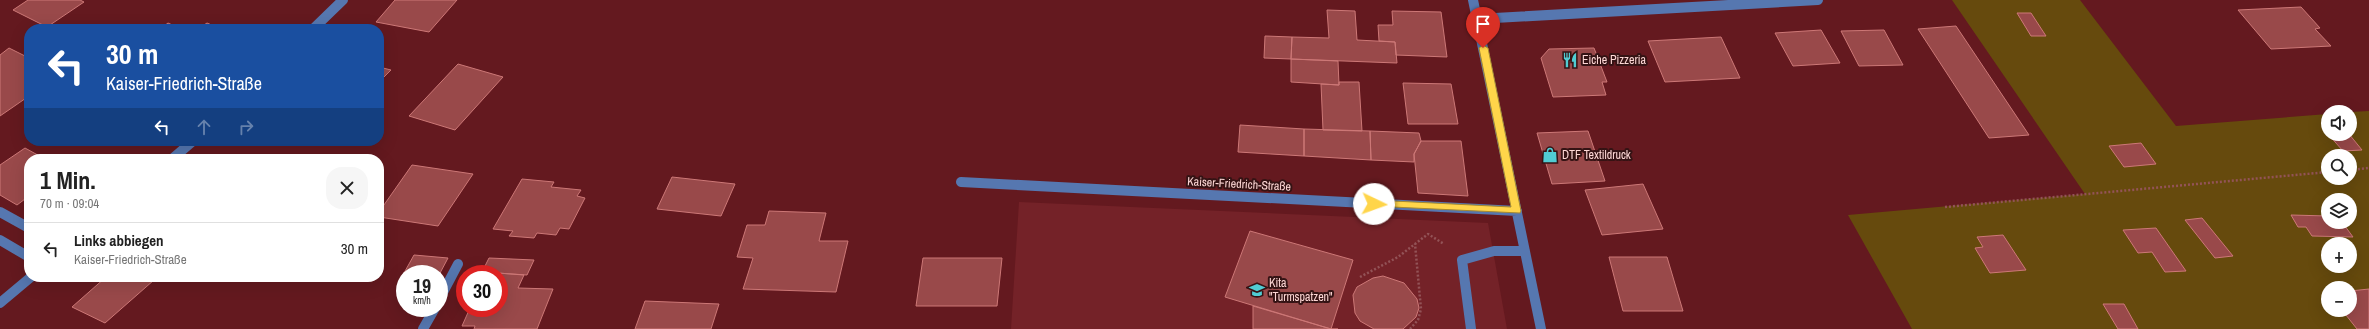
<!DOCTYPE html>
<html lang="de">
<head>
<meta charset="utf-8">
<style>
	:root { --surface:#fff; --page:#f6f6f6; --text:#222; --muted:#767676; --line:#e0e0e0 }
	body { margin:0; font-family:"Archivo Narrow",sans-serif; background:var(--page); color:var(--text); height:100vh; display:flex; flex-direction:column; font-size:15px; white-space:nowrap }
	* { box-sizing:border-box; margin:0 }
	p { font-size:13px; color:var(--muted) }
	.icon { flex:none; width:22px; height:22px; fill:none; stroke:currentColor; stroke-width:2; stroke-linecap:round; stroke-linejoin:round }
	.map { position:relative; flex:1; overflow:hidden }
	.sheet { position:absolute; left:24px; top:154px; width:360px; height:128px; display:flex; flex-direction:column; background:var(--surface); border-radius:16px; box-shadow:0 4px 16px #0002 }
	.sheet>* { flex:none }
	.hud { position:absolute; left:24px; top:24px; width:360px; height:122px; border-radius:16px; box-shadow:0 4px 16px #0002; background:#1a4fa0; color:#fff; overflow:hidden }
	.buttons { position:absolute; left:2321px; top:105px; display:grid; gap:8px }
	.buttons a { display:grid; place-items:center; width:36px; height:36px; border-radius:50%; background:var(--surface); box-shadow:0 4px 16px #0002; font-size:20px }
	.speed { position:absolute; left:396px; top:265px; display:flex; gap:8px; font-size:20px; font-weight:700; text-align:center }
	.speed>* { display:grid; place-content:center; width:52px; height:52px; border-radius:50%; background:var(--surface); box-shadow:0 4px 16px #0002; line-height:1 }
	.speed small { font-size:10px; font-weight:400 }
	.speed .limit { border:6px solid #d22; background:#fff; color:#111 }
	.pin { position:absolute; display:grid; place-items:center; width:34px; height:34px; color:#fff; margin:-41px -17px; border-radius:50% 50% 50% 0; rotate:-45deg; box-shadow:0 0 4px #0007 }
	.pin .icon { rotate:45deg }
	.me { position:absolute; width:44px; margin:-22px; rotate:93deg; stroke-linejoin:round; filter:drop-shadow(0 0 3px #0008) }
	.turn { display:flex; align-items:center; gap:14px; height:84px; padding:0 16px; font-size:18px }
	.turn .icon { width:52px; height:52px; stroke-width:2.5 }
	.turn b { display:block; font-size:28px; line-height:34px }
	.lanes { display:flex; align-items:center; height:38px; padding:0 16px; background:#0003; justify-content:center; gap:20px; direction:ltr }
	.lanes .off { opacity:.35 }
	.round { display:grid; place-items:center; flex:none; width:42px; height:42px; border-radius:16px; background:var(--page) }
	.overview { display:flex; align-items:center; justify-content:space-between; height:68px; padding:0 16px }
	h1 { font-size:24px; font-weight:700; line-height:30px }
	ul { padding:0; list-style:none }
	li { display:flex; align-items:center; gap:12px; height:52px; padding:0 16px; border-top:1px solid var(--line) }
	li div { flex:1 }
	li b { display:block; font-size:15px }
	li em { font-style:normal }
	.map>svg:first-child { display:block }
</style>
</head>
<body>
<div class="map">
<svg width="2369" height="329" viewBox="0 0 2369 329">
	<rect width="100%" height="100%" fill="#64191f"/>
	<path fill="#742228" d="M1019 202 1488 223 1507 329H1011Z"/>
	<path fill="#664a0d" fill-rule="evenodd" d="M1952 0H2080L2176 126 2328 114V134H2350V112L2369 111V329H1912L1848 215 2085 194ZM2328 156H2350V178H2328ZM2328 200H2350V222H2328ZM2328 244H2350V266H2328ZM2328 288H2350V310H2328Z"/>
	<path fill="#99494a" stroke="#cd7877" d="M28 0H80L84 2 47 27 13 10Z
		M395 0H457L429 32 376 22Z
		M2301 7 2320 28 2315 29 2331 46 2271 49 2238 10Z
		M1327 10 1355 11 1357 40 1395 42 1397 63 1291 59 1292 37 1329 38Z
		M1392 11 1441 12 1447 57 1396 55 1395 42 1379 41 1378 25H1393Z
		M2017 13H2031L2046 36H2031Z
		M168 23 181 29H160Z
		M207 23 221 29H198Z
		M1956 26 2029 135 1989 138 1918 29Z
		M1821 30 1840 63 1793 66 1775 33Z
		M1884 30 1903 65 1859 66 1841 31Z
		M1265 36 1292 37 1291 59 1264 58Z
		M1721 37 1740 78 1665 82 1648 41Z
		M9 48 29 58V96L0 116V55Z
		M1594 48 1607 82H1602L1606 95 1553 97 1541 58 1549 49Z
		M1291 59 1338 61 1339 85 1291 82Z
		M458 64 503 77 455 130 409 116Z
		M379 67 391 70 379 82Z
		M1339 82H1359L1362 131 1323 130 1321 84 1339 85Z
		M1403 83 1451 84 1458 124H1408Z
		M1240 125 1304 129V156L1238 152Z
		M1304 129 1370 131 1371 160 1304 156Z
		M1370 131 1419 133 1421 141 1414 154V162L1371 160Z
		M1588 131 1605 181 1552 184 1537 133Z
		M2328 134H2349L2362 150 2343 151Z
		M1421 141H1461L1468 196 1418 193 1414 154Z
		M2141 143 2156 164 2124 167 2109 146Z
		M25 148 45 159H29V196L17 205 0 195V165Z
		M412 165 473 174 438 226 379 217V212Z
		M672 177 735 184 721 216 657 209Z
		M522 179 554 182 551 187 581 190 577 196 585 198 569 229 560 228 556 235 537 233 534 238 509 236 513 231 493 229Z
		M1643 184 1663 229 1602 235 1585 190Z
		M769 211 826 213 819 241H848L836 292 743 289 753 258 737 257 747 225H765Z
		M2291 215 2328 216V222H2342L2353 237 2312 236 2306 227H2298Z
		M2202 218 2233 256 2215 258 2185 220Z
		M2156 228 2186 271 2165 272 2152 252 2138 253 2123 230Z
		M1250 231 1353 260 1331 329 1225 297Z
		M2003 235 2026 270 1990 273 1975 248 1983 247 1977 237Z
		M414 255 448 258 439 275 405 274V283L399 282Z
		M1609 257H1667L1683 311H1623Z
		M489 258 534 260 527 275 482 272Z
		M923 258H1002L997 306H916Z
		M498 273 524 275 518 288 553 289 537 329H474L475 326H462L470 308H499Z
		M1383 276 1404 283 1417 299 1419 308 1416 317 1403 329H1374L1360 321 1355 313 1353 295 1357 287 1373 278Z
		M106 277H147L154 280 105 323 72 307Z
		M2369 289V329H2357L2342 310H2350V291Z
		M645 301 719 304 711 329H635Z
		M2103 304H2124L2138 329H2118Z
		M1253 306 1331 329H1338H1253Z"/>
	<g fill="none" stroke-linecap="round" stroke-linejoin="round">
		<path stroke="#935357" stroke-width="2.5" stroke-dasharray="2 2" stroke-linecap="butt" d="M2350 170 2369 168
			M1945 207 2328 172
			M1360 277 1398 257 1428 234 1444 244
			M1410 329 1418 320 1421 309 1415 244"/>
		<path stroke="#5677b0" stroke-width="10" d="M1473 0 1541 329
			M1477 19 1818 0
			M313 29 343 0
			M172 159 193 141
			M961 182 1517 211
			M0 212 29 228
			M0 240 29 257
			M439 300 458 264
			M0 303 31 277
			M423 329 435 308
			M1471 329 1462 260 1494 251H1525"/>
	</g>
	<path fill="#ffd54a" stroke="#a68a30" d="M1483 45 1488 48 1521 211 1520 213 1371 206 1369 204 1374 200 1511 207 1479 48Z"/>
	<defs>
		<symbol id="restaurant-bare" viewBox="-9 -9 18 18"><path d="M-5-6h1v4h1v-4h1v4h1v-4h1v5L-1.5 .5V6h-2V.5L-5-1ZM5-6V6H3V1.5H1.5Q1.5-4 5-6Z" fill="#51ccd3" stroke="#341314" stroke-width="2.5" paint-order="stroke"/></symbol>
		<symbol id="shop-bare" viewBox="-9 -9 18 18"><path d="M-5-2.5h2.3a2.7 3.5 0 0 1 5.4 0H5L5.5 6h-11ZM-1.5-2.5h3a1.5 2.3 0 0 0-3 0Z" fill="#51ccd3" stroke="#341314" stroke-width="2.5" paint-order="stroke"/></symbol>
		<symbol id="school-bare" viewBox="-9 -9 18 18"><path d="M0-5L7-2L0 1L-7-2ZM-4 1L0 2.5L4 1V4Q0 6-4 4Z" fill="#51ccd3" stroke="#341314" stroke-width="2.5" paint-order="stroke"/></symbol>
	</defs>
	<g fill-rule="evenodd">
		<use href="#restaurant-bare" x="1559" y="49" width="22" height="22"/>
		<use href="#shop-bare" x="1539" y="144" width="22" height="22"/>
		<use href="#school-bare" x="1246" y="279" width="22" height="22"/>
	</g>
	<g text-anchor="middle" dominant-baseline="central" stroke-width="4" stroke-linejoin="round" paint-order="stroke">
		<g font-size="12" fill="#fed8d6" stroke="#341314" text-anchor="start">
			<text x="1582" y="60">Eiche Pizzeria</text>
			<text x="1562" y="155">DTF Textildruck</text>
			<text x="1269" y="283">Kita<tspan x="1269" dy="14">"Turmspatzen"</tspan></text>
		</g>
		<g font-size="12" fill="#fed8d6" stroke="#341314">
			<text transform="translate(1239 184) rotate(3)">Kaiser-Friedrich-Straße</text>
		</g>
	</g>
</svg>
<div class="buttons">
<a><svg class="icon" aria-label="sound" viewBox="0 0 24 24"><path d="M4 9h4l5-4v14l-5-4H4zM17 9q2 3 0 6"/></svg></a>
<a><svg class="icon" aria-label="search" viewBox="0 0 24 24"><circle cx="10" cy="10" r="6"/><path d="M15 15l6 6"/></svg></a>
<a><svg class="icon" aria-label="layers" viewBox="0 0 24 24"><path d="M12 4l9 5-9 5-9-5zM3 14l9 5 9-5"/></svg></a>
<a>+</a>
<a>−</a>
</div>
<div class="speed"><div>19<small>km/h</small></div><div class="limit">30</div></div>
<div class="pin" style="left:1483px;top:48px;background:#d93025"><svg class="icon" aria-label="arrive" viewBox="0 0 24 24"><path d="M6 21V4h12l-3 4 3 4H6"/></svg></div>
<svg class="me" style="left:1374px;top:204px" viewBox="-20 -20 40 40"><circle r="19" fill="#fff"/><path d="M0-13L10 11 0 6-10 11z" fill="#ffd54a"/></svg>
<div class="hud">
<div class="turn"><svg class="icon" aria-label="left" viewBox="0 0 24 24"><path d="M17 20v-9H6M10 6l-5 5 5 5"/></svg><div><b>30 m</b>Kaiser-Friedrich-Straße</div></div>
<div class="lanes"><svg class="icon" aria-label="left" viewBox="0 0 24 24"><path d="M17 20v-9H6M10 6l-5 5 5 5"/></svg><svg class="icon off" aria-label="ahead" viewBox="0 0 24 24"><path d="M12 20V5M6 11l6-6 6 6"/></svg><svg class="icon off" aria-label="right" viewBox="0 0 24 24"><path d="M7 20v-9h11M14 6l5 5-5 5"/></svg></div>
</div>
<section class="sheet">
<div class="overview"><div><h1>1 Min.</h1><p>70 m · 09:04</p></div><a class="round"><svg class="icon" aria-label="close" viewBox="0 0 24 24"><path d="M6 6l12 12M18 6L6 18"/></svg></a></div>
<ul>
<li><svg class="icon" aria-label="left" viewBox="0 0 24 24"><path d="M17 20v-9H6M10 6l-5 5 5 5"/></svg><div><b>Links abbiegen</b><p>Kaiser-Friedrich-Straße</p></div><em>30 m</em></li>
</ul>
</section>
</div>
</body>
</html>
